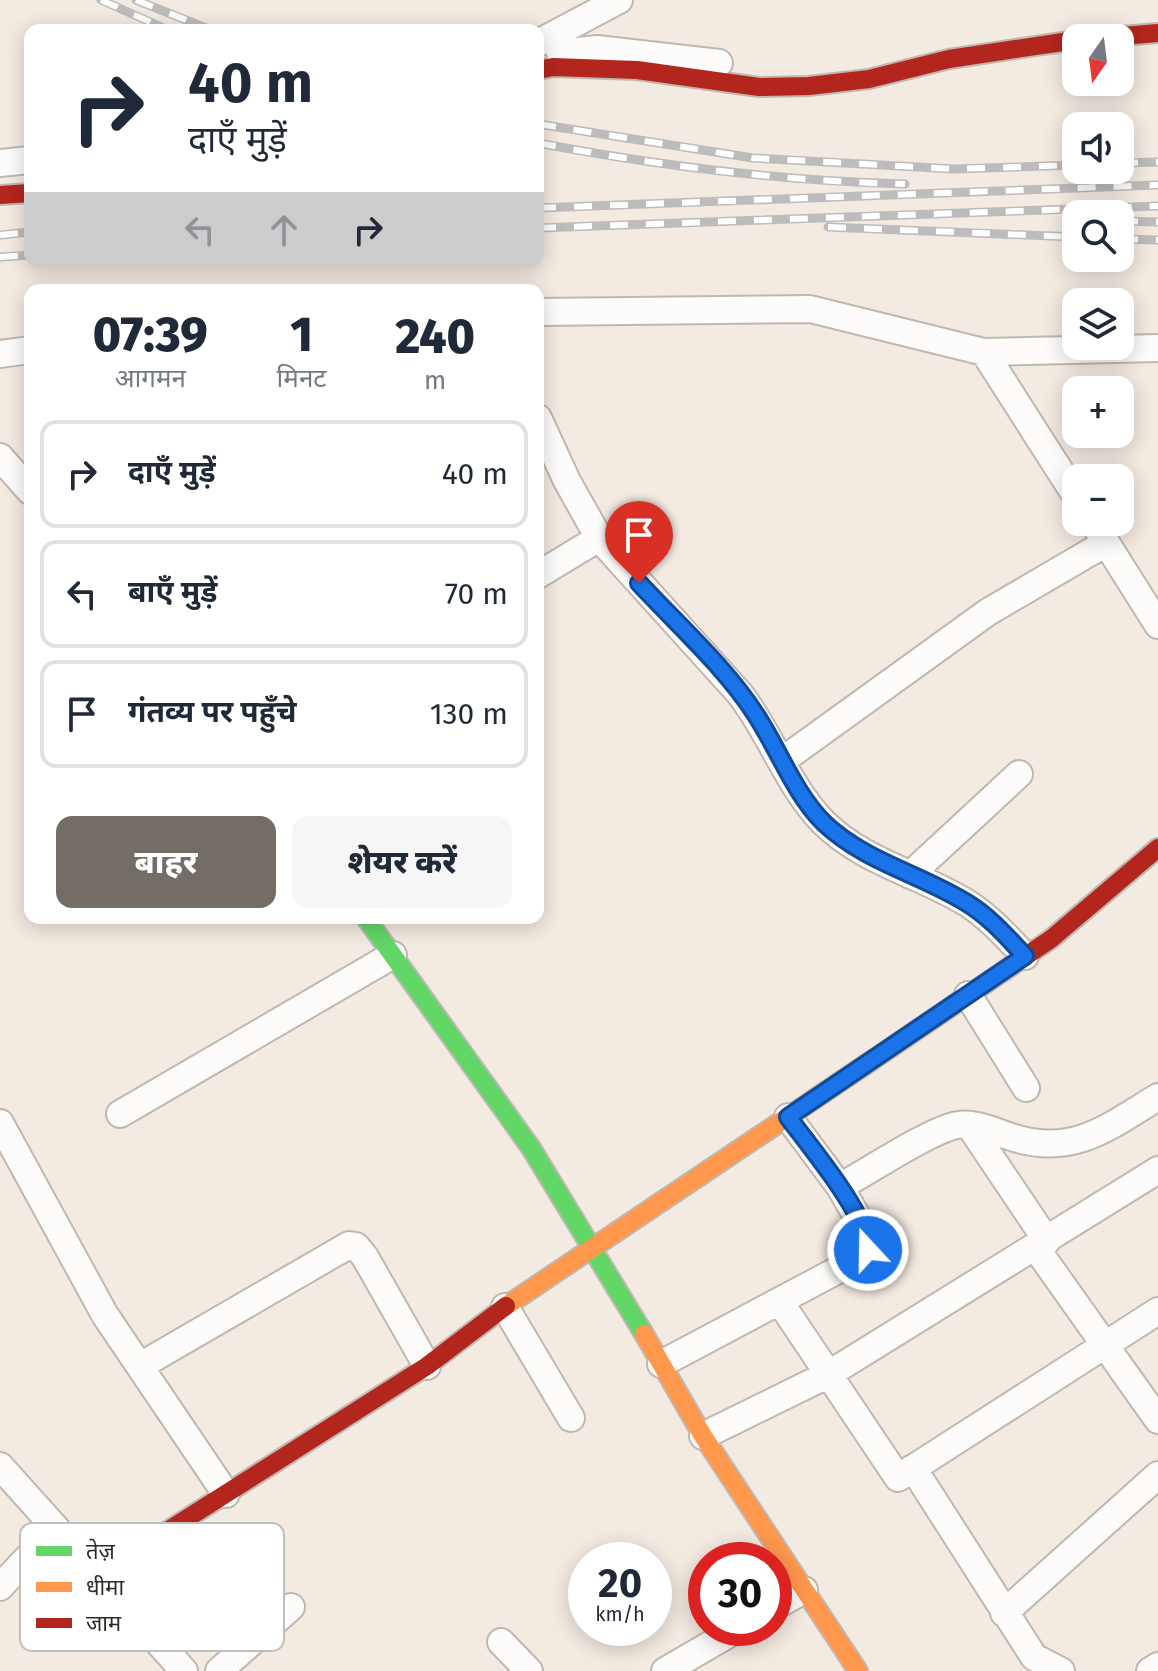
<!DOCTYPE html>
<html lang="hi">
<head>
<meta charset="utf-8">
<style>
	:root { --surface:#fff; --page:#f6f6f7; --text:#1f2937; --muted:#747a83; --line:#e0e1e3; --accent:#746d66 }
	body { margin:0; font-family:"Fira Sans","Noto Sans Devanagari",sans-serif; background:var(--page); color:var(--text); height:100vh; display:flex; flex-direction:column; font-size:30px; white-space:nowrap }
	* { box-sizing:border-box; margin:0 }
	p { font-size:26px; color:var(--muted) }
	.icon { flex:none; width:44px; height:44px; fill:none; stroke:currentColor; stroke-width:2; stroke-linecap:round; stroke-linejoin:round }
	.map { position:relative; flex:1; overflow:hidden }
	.sheet { position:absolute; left:24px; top:284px; width:520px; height:640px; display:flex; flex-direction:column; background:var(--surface); border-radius:16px; box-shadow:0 4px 20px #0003 }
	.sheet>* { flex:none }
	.guide { position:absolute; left:24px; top:24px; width:520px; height:244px; border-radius:16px; box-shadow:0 4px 20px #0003; background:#fff; color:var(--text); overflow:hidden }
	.needle { width:52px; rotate:194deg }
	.buttons { position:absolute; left:1062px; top:24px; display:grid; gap:16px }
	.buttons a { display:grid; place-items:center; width:72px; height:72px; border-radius:16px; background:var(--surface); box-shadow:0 4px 20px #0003; font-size:40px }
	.speed { position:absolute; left:568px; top:1542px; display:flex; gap:16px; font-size:40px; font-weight:700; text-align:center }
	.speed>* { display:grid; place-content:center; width:104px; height:104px; border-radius:50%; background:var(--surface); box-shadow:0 4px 20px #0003; line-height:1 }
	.speed small { font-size:20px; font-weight:400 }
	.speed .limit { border:12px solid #d22; background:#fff; color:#111 }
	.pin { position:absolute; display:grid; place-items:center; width:68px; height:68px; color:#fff; margin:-82px -34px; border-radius:50% 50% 50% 0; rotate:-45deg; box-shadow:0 0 8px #0007 }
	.pin .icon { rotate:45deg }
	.me { position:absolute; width:88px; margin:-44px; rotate:339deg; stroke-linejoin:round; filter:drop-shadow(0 0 6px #0008) }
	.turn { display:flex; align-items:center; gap:28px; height:168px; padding:0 32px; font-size:36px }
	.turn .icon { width:104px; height:104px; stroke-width:2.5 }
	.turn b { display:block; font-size:56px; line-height:68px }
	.lanes { display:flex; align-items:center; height:76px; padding:0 32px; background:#0003; justify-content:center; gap:40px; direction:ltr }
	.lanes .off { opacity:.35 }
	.eta { display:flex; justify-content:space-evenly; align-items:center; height:136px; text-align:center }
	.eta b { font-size:48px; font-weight:800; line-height:56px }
	.button { display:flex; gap:16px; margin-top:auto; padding:16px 32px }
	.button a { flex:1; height:92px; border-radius:16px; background:var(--accent); color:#fff; font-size:32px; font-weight:800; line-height:92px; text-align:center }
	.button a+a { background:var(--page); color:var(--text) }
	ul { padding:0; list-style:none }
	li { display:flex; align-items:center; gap:24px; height:108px; margin:0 16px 12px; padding:0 16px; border:4px solid var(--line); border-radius:16px }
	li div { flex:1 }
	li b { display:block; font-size:30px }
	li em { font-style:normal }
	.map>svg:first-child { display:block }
</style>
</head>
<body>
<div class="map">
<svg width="1158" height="1671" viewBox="0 0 1158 1671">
	<rect width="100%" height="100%" fill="#f3eae1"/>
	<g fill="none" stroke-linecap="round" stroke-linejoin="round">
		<defs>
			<path id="street" d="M538 43 619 0
				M560 53 597 49 719 63
				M0 163 30 160
				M538 312 810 309 984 352 1158 348
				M984 352 1076 496
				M0 354 30 350
				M538 418 567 481 599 538 740 694C771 734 788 786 823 822 863 862 920 874 967 903 989 917 1007 937 1025 956
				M0 457 30 491
				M1093 522 1158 625
				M538 575 599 538
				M783 760 988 612 1106 543
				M910 875 1019 774
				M968 995 1026 1088
				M120 1114 393 955
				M0 1123 105 1315 226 1494
				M969 1125 1047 1241
				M840 1187C867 1172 932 1129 958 1125 978 1122 999 1134 1018 1139 1076 1155 1110 1126 1158 1097
				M1036 1248 1158 1420
				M780 1302 898 1478 1158 1311
				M505 1307 571 1418
				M661 1364 866 1255 869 1242 867 1234 840 1187 788 1117
				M140 1366 349 1245 356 1246 365 1257 427 1366
				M703 1436 829 1374 1158 1170
				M0 1466 184 1671
				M913 1468 1034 1657 1061 1671
				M0 1587 55 1529
				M774 1607 804 1590
				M1004 1613 1158 1475
				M501 1642 529 1671
				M219 1671 291 1607
				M665 1671 739 1628
				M1150 1671 1158 1666"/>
			<path id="fast" d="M366 918 531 1148 644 1334"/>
			<path id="slow" d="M506 1306 871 1061
				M644 1334 703 1436 858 1671"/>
			<path id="jam" d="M1099 38 1158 33
				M538 70 553 67 637 70 759 87 809 86 869 79 949 59 1076 40
				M0 195 30 193
				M871 1061 1051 939 1158 848
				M98 1575 427 1366 506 1306"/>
		</defs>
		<use href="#street" stroke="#bfb8b1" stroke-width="30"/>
		<use href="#fast" stroke="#bfb8b1" stroke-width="22"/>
		<use href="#slow" stroke="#bfb8b1" stroke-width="22"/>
		<use href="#jam" stroke="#bfb8b1" stroke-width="22"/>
		<use href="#street" stroke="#fdfcfa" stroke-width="26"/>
		<use href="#fast" stroke="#63d668" stroke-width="18"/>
		<use href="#slow" stroke="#ff974d" stroke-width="18"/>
		<use href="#jam" stroke="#b3261e" stroke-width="18"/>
		<defs>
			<path id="rail" d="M101 0 168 30
				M136 0 211 30
				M538 124 753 158 954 169 1076 165
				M538 143C660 166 781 181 905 184
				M1120 163 1158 162
				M538 208 1158 185
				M1120 221 1158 222
				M828 227 1076 237
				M538 228 1158 206
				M0 235 30 232
				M1120 239 1158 240
				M0 257 30 255"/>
		</defs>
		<use href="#rail" stroke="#bebcba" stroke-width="9"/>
		<use href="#rail" stroke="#fff" stroke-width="6" stroke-dasharray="18" stroke-linecap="butt"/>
	</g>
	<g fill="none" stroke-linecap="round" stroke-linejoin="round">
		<defs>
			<path id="route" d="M639 583C677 624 726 668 756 715 779 750 794 793 824 823 865 862 921 874 967 903 990 917 1007 937 1025 956L788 1117C807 1143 871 1219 868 1250"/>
		</defs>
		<use href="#route" stroke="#114b97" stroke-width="20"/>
		<use href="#route" stroke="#1a73e8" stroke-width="14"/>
	</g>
	<rect x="20" y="1523" width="264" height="128" rx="12" fill="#fff" stroke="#c1bfbd" stroke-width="2"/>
	<rect x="36" y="1546" width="36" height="10" fill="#63d668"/>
	<rect x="36" y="1582" width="36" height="10" fill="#ff974d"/>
	<rect x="36" y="1618" width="36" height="10" fill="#b3261e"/>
	<g font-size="22" fill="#302a23">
		<text x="86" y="1559">तेज़</text>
		<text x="86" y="1595">धीमा</text>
		<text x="86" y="1631">जाम</text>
	</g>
</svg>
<div class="buttons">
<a><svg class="needle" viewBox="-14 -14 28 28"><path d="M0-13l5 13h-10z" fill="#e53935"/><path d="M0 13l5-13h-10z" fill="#747a83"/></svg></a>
<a><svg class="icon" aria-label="sound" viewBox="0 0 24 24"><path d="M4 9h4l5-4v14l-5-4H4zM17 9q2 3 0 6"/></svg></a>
<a><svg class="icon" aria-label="search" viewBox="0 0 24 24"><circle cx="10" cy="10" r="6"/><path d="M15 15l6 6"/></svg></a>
<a><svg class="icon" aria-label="layers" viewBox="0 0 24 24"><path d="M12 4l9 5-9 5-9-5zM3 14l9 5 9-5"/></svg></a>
<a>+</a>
<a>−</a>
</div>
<div class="speed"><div>20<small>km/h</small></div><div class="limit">30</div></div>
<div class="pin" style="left:639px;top:583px;background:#d93025"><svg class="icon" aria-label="arrive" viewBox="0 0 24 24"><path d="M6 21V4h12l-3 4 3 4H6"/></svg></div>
<svg class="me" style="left:868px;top:1250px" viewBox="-20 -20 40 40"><circle r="17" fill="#1a73e8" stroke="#fff" stroke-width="3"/><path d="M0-11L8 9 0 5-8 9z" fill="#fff"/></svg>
<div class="guide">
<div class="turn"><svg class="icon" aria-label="right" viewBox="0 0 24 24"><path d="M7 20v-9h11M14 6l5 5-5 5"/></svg><div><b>40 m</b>दाएँ मुड़ें</div></div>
<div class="lanes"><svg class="icon off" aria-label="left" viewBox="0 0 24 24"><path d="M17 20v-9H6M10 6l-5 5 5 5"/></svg><svg class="icon off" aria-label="ahead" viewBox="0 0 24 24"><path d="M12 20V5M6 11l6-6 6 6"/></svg><svg class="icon" aria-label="right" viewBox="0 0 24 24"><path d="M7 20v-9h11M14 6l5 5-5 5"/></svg></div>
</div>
<section class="sheet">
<div class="eta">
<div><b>07:39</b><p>आगमन</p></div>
<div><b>1</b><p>मिनट</p></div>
<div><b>240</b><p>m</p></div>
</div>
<ul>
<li><svg class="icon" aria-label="right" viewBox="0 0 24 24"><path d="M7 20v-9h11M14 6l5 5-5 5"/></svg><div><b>दाएँ मुड़ें</b></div><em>40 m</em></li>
<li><svg class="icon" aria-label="left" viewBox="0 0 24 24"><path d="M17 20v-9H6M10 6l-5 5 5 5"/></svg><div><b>बाएँ मुड़ें</b></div><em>70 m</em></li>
<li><svg class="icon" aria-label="arrive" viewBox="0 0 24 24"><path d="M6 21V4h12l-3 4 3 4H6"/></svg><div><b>गंतव्य पर पहुँचे</b></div><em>130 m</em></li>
</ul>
<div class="button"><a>बाहर</a><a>शेयर करें</a></div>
</section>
</div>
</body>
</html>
